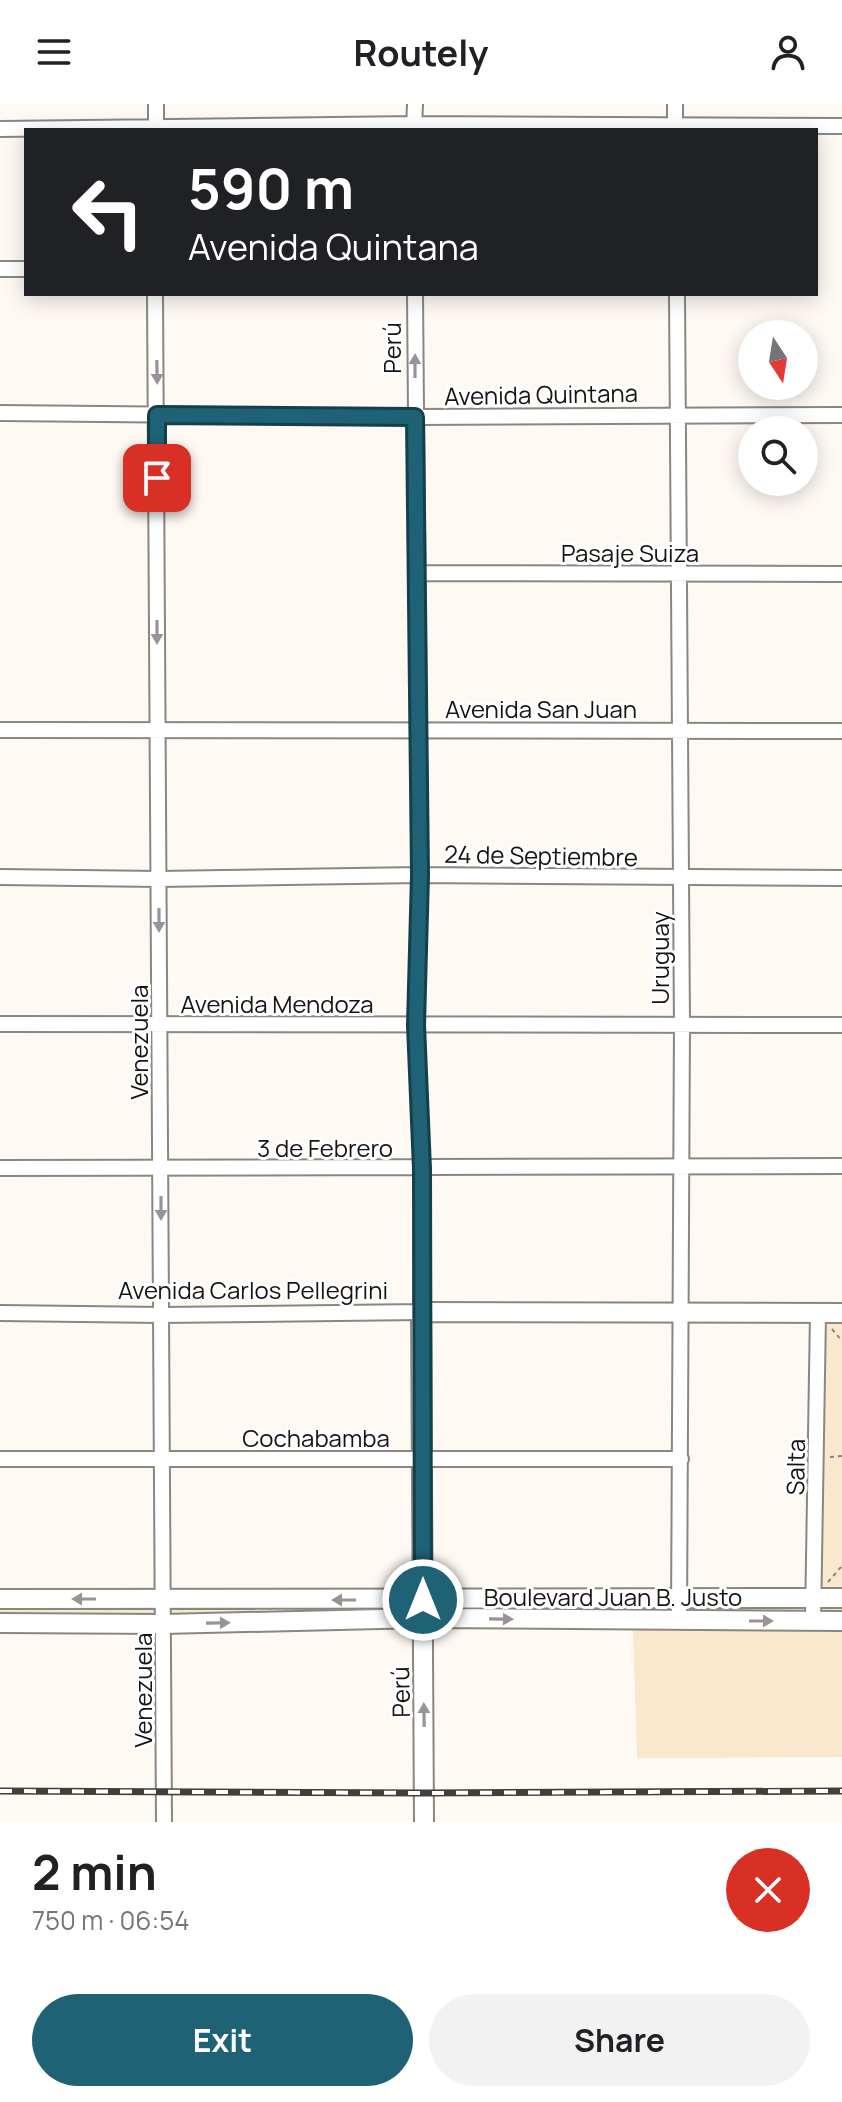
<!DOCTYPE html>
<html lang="en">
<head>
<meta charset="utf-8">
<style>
	:root { --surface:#fff; --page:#f2f2f2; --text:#202124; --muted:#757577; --accent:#1f6275 }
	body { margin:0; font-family:Manrope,sans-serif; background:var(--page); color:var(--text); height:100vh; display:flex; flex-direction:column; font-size:30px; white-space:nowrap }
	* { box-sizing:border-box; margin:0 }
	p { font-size:26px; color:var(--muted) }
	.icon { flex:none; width:44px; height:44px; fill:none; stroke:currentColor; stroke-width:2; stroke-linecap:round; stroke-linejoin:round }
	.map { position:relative; height:1718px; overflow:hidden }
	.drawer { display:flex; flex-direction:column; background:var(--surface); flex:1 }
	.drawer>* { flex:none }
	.top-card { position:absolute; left:24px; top:24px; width:794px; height:168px; border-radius:0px; box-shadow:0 4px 20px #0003; background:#202124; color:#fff; overflow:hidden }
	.needle { width:52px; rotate:168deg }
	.buttons { position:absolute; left:738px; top:216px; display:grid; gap:16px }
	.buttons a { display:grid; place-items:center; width:80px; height:80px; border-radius:50%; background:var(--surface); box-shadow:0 4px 20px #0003; font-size:40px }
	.pin { position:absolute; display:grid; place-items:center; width:68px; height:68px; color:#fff; margin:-34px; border-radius:16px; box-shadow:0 4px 12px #0006 }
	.me { position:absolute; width:88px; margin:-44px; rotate:0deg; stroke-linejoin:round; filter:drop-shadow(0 0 6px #0008) }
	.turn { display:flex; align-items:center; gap:28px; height:168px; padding:0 32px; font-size:36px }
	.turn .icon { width:104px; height:104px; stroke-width:2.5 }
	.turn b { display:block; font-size:56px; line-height:68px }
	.round { display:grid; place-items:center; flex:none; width:84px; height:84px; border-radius:42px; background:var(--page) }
	.headline { display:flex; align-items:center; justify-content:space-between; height:136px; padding:0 32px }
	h1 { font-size:48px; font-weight:700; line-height:60px }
	.primary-button { display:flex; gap:16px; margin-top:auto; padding:16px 32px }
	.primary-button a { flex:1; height:92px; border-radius:48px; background:var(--accent); color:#fff; font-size:32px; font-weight:700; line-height:92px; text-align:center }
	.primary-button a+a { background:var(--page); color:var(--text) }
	header { display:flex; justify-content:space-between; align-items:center; height:104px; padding:0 32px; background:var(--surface); font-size:36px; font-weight:700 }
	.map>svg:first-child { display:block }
</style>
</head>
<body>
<header><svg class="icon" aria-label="menu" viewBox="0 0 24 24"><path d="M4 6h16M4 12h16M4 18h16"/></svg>Routely<svg class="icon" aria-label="person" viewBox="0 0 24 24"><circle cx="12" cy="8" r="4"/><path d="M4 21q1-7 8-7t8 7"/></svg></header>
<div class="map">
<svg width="842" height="1718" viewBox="0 0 842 1718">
	<rect width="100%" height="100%" fill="#fef9f3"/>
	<path fill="#fae8ce" d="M818 1209H842V1517L0 1519V1495L814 1494Z
		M842 1525V1653L637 1654 633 1526Z"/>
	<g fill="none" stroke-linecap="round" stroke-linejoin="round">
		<defs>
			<path id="minor" d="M156 0V26
				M675 0V26
				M0 25 414 20 842 22
				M414 26 415 0
				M0 165H26
				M155 190 164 1718
				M677 190 682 922 679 1517
				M0 309 415 313 842 311
				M419 469 842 470
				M0 626 842 627
				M0 773 159 775 420 771 842 774
				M0 920 842 921
				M0 1064 842 1062
				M0 1209 161 1211 421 1208 422 1065 416 921 420 771 415 190
				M0 1355H681
				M813 1517 818 1209"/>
			<path id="tertiary" d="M0 1495 842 1494
				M0 1519 163 1520 423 1514 842 1517
				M424 1718 421 1208 842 1209"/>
		</defs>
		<use href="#minor" stroke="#8a8680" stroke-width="18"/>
		<use href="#tertiary" stroke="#8a8680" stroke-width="22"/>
		<path stroke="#898581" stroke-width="2" stroke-dasharray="4 4" stroke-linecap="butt" d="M832 1225 842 1237
			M830 1353 842 1352
			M828 1478 842 1462"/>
		<use href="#minor" stroke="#fff" stroke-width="14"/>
		<use href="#tertiary" stroke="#fff" stroke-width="18"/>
		<defs>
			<path id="rail" d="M0 1687 425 1689 842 1687"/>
		</defs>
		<use href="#rail" stroke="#413e3b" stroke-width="7"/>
		<use href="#rail" stroke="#fff" stroke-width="4" stroke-dasharray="12" stroke-linecap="butt"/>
	</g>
	<defs><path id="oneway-solid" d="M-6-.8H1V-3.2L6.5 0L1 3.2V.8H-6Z" transform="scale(2)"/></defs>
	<g fill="#969594">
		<use href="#oneway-solid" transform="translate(415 262) rotate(-90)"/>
		<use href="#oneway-solid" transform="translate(157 268) rotate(89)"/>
		<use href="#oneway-solid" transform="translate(157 528) rotate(90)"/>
		<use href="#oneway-solid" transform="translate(159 816) rotate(90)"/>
		<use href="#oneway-solid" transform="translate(161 1104) rotate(90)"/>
		<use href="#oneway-solid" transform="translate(84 1495) rotate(-180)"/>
		<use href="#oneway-solid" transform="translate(344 1496) rotate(-180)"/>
		<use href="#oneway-solid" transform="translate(501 1515) rotate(1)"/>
		<use href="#oneway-solid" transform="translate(761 1517)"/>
		<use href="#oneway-solid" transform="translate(218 1519) rotate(-1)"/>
		<use href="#oneway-solid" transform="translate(424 1611) rotate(-91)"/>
	</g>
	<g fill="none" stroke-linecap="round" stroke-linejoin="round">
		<defs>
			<path id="route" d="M157 374V311L415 313 420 771 416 921 422 1065 423 1496"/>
		</defs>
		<use href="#route" stroke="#14404c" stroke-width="20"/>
		<use href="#route" stroke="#1f6275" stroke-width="14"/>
	</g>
	<g text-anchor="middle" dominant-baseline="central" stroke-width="6" stroke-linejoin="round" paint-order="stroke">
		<g font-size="24" fill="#161412" stroke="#fff">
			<text transform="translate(391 244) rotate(-90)">Perú</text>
			<text transform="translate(541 290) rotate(-1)">Avenida Quintana</text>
			<text x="630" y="448">Pasaje Suiza</text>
			<text x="541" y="604">Avenida San Juan</text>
			<text transform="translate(541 751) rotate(1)">24 de Septiembre</text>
			<text transform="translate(659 854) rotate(-90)">Uruguay</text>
			<text x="277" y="899">Avenida Mendoza</text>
			<text transform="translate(138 938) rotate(-90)">Venezuela</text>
			<text x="325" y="1043">3 de Febrero</text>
			<text x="253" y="1185">Avenida Carlos Pellegrini</text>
			<text x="316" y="1333">Cochabamba</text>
			<text transform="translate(795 1363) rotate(-89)">Salta</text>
			<text x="613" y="1492">Boulevard Juan B. Justo</text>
			<text transform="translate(142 1586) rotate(-90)">Venezuela</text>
			<text transform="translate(400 1588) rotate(-91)">Perú</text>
		</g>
	</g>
</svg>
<div class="buttons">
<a><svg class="needle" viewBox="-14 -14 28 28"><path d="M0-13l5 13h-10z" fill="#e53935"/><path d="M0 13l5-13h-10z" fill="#757577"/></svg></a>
<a><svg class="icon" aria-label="search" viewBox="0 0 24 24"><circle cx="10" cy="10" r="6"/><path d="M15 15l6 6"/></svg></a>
</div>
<div class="pin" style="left:157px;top:374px;background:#d93025"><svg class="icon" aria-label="arrive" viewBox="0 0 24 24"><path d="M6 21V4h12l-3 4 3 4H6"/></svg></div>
<svg class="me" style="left:423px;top:1496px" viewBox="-20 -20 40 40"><circle r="17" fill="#1f6275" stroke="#fff" stroke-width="3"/><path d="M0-11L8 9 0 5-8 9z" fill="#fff"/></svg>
<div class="top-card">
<div class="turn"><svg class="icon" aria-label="left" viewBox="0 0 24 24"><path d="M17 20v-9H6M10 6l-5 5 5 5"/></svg><div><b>590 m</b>Avenida Quintana</div></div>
</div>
</div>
<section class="drawer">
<div class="headline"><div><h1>2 min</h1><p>750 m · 06:54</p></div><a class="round" style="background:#d93025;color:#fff"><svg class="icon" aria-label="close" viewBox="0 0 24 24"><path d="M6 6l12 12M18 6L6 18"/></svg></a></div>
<div class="primary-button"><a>Exit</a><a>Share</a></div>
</section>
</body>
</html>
